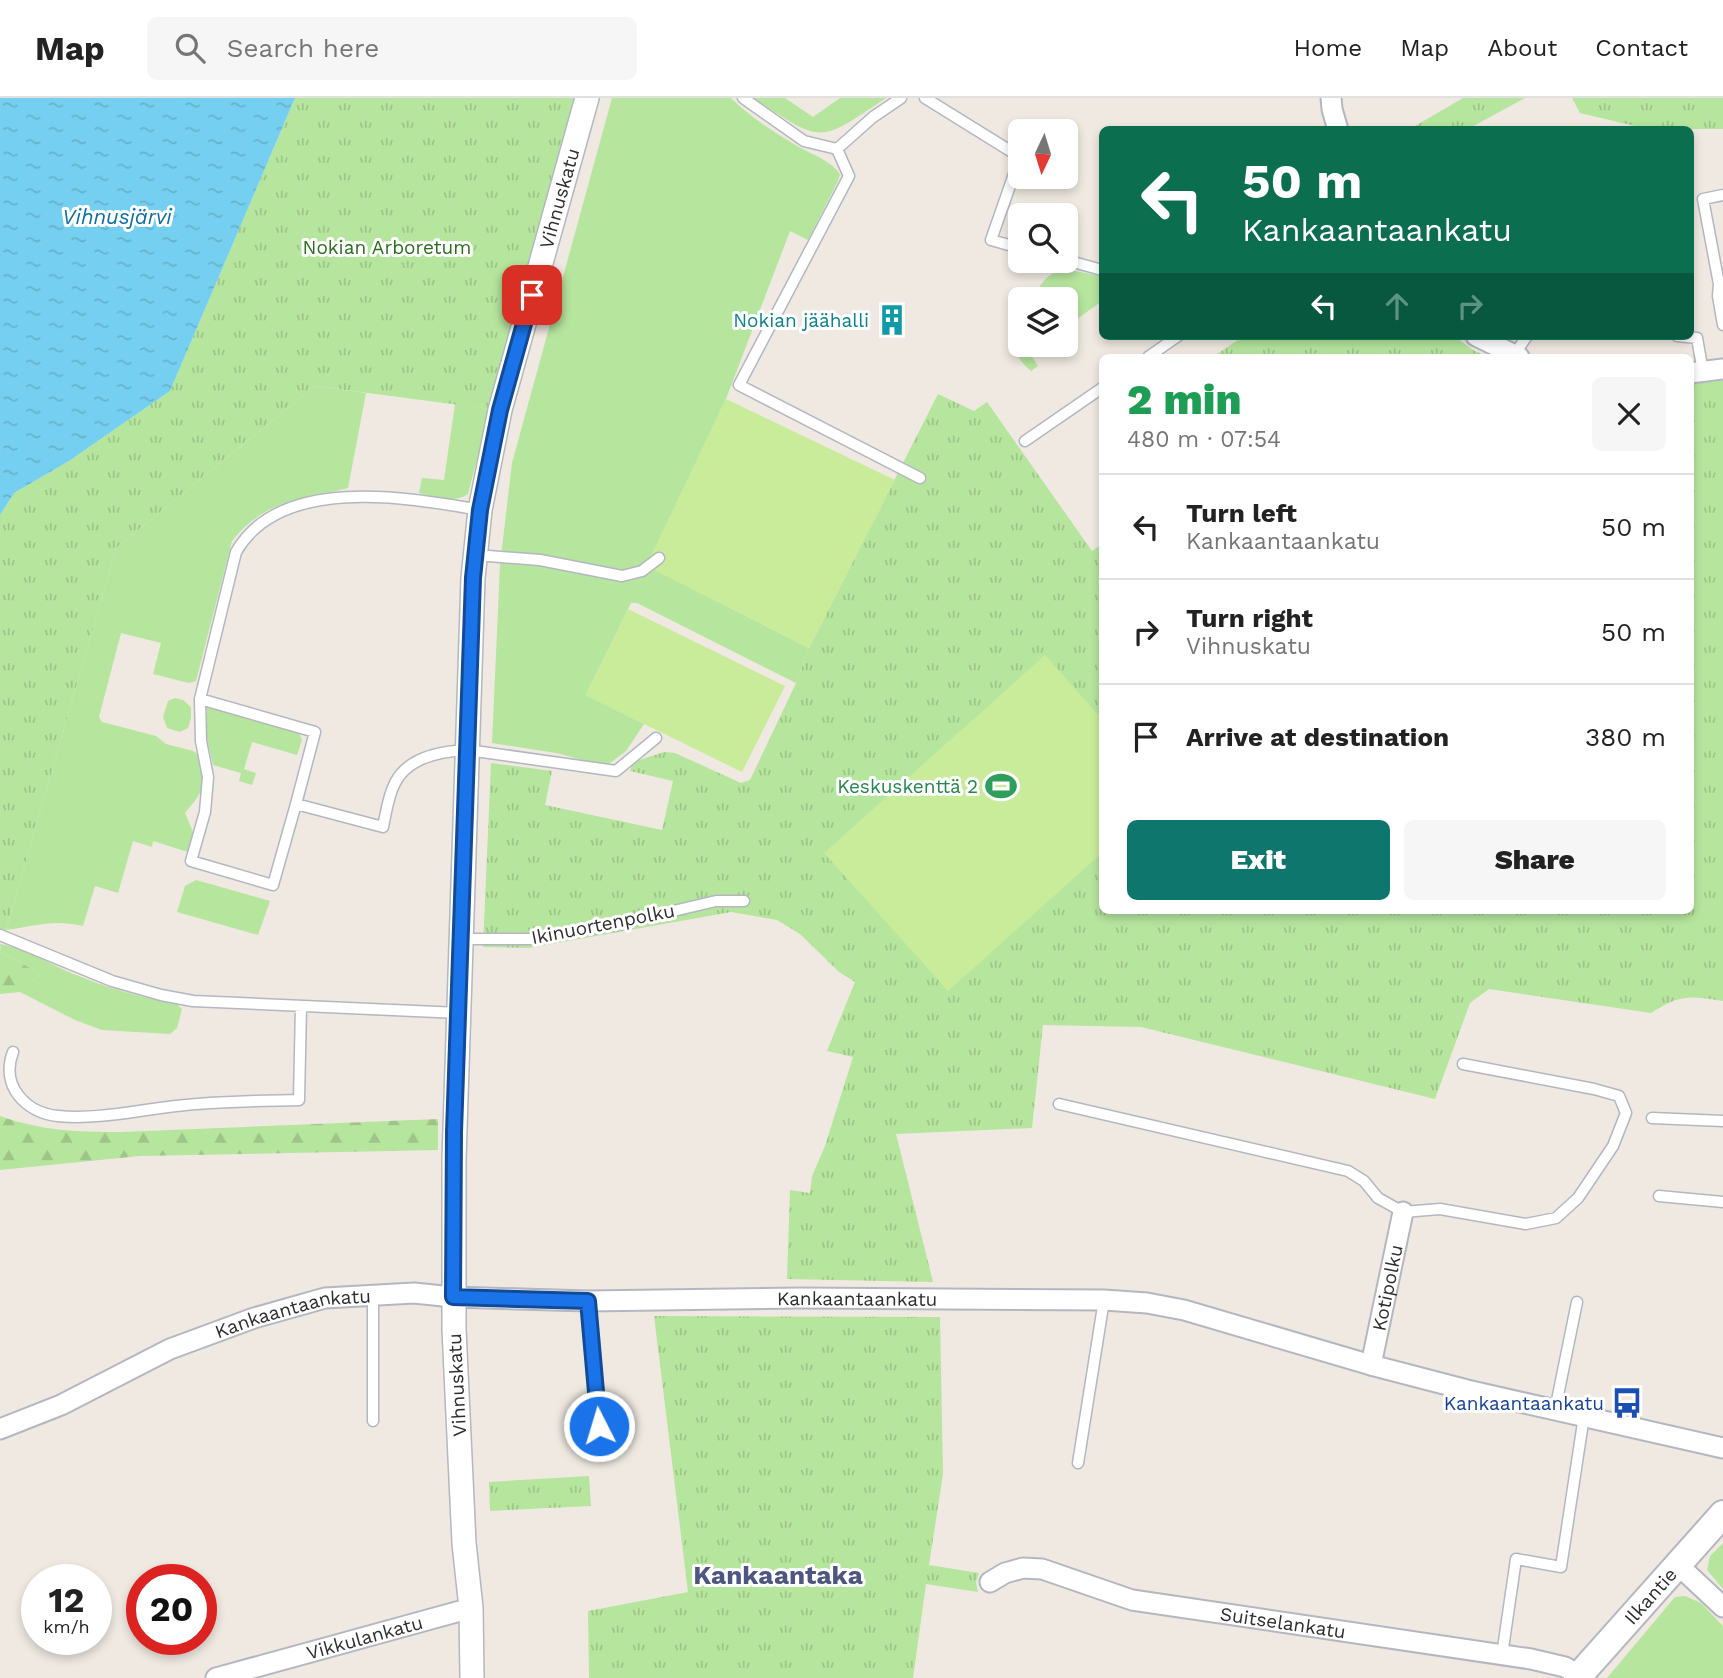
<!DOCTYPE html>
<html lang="en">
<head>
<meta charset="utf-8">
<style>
	:root { --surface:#fff; --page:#f6f6f6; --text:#222; --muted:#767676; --line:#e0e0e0; --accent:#0f766e }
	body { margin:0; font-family:"Work Sans",sans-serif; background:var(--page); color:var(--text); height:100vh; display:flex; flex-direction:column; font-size:26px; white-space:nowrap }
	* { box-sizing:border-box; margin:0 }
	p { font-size:23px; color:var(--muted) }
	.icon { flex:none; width:38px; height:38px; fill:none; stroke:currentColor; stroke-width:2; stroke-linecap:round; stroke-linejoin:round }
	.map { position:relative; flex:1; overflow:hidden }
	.side { position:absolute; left:1099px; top:256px; width:595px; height:560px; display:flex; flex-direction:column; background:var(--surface); border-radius:10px; box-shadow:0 4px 10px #0003 }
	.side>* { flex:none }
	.hud { position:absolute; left:1099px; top:28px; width:595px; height:214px; border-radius:10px; box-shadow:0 4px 10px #0003; background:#0b6e4f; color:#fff; overflow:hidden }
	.needle { width:46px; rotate:184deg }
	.buttons { position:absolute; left:1008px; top:21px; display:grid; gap:14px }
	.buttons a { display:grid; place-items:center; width:70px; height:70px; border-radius:10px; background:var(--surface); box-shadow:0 4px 10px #0003; font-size:35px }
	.speed { position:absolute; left:21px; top:1466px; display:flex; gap:14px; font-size:35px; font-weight:700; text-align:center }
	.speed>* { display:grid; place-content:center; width:91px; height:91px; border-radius:50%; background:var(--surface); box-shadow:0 4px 10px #0003; line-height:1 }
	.speed small { font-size:18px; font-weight:400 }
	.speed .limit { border:10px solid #d22; background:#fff; color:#111 }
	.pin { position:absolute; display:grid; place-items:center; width:60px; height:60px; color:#fff; margin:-30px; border-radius:14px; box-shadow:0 4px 10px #0006 }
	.me { position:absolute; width:77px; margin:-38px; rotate:355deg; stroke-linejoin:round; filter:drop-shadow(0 0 5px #0008) }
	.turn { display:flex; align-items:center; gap:24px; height:147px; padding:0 28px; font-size:32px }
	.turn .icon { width:91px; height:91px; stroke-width:2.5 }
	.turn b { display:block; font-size:49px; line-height:60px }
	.lanes { display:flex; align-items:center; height:66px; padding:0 28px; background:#0003; justify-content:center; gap:35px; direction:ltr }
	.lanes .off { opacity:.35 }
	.round { display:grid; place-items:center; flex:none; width:74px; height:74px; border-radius:10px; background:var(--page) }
	.head { display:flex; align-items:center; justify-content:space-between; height:119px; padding:0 28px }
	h1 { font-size:42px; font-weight:800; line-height:52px; color:#1e9e55 }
	.button { display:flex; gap:14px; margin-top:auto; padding:14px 28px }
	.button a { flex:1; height:80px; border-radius:10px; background:var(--accent); color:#fff; font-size:28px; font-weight:800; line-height:80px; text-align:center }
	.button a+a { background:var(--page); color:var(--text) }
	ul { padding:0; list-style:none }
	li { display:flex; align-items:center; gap:21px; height:105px; padding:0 28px; border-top:2px solid var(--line) }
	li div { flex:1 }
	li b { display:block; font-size:26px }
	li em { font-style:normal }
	header { display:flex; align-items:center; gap:42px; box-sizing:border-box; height:98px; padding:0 35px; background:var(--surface); border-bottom:2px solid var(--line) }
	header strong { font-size:33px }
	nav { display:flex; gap:38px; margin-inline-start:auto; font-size:24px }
	.search { width:490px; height:63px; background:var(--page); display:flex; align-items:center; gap:18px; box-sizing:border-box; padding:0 24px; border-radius:10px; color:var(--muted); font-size:26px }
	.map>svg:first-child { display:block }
</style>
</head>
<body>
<header>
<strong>Map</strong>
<div class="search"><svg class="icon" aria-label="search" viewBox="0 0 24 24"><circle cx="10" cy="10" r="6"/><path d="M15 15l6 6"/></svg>Search here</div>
<nav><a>Home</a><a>Map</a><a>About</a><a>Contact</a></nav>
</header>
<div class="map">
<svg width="1723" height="1580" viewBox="0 0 1723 1580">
	<defs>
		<pattern id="forest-firs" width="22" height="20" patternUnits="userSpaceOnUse" patternTransform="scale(1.75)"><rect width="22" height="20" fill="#b6e59e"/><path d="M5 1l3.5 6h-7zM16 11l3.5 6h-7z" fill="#9dc588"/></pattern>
		<pattern id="park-tufts" width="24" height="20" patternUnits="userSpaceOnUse" patternTransform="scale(1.75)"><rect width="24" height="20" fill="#b6e59e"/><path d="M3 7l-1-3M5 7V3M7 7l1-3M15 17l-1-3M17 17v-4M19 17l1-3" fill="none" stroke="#9dc588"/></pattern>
		<pattern id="water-ripples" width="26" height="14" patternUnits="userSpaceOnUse" patternTransform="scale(1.75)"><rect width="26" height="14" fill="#75cff0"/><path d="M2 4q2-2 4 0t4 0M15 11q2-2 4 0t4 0" fill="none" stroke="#66b2ce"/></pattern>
	</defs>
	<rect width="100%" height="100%" fill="#efe9e1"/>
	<path fill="#b6e59e" d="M612 0H731C750 19 775 35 799 49 813 57 830 62 840 76L838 83 808 142 790 133 726 301 647 468 809 550 796 585 637 505H631L586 597 644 626 626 653 606 668 556 655 492 645 500 467 512 365Z
		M753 0H785L813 19 840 0H886C816 47 823 45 753 0Z
		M1063 171 1102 178V203L1066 229V201H1032C1041 186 1046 176 1063 171Z
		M1020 222V247H1040L1029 254 1038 268 1031 273C1013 258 1009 243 1020 222Z
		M315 288 366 295 348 390C299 402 266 401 232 443L196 583 189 585 153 576 161 545 121 535 99 619 102 624 156 638 166 646 193 653 199 657C207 687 205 691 185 715L193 734 188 754 153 743 152 749 133 743 118 795 95 788 83 828C52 821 36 828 6 832L116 450Z
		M455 306 490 311 468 396C453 406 435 399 419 395L422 380 444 382Z
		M175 600 183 602 191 609V620L188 630 180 634 167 630 163 619 168 603Z
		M210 608 299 635 302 642 297 657 252 644 244 671 256 675 252 687 239 683 241 675 213 667 207 640V610Z
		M196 782 270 803 258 837 177 814 185 788Z
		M0 846C26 850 47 865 71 875 105 889 141 900 177 906L182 911 177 930 170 936 102 932 75 922 20 894 41 876 1 854Z
		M1723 1445V1491L1707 1472 1710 1458Z
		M1685 1498 1701 1505 1723 1528V1580H1607L1675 1499Z"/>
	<path fill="url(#forest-firs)" d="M0 850 1 854 41 876 20 894 0 896Z
		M0 1018C42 1033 77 1034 121 1034L438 1021V1052L140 1058 0 1072Z"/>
	<path fill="url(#park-tufts)" d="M295 0H576L490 311 315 288 116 450 6 832 0 831V417L14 395 69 363 170 293Z
		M1463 0H1525L1468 31H1410Z
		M1572 0H1723V31H1647L1580 15Z
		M1244 238H1454L1473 252 1488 259H1220L1217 256Z
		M1723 282V903C1689 898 1681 896 1651 915L1489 891 1470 905 1435 1001 1141 929 1043 927 1032 1030 896 1036 933 1184 787 1181 790 1092 810 1095 812 1078 825 1048 853 959 827 953 855 884 839 874 800 836 777 822 731 814 529 850 483 849 491 665 552 673 545 707 662 732 673 683 630 673 633 664 664 654 675 655 741 685 750 682 796 585 809 550 938 296 974 313 987 304 1092 453 1102 446V812H1690L1691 286Z
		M654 1218 940 1219 943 1376 929 1467 979 1475 976 1484 978 1494 926 1486 913 1580H589L588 1513 688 1494Z
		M589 1378 591 1408 490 1413 489 1384Z"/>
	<path fill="#c9ec9a" d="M726 301 895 382 809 550 646 468Z
		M628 511 785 588 742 674 585 597Z
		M1045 557 1102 621V755L948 893 824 755Z"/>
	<path fill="url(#water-ripples)" d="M0 0H295L170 293 69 363 14 395 0 417Z"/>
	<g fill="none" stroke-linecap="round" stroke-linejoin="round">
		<defs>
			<path id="service" d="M743 0 804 43 837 51
				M925 0 1020 59
				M837 51 849 78 739 287 920 380
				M837 51 873 19 901 0
				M1020 59 991 142 1020 150
				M1723 97 1703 101 1719 186 1718 198 1723 227
				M1066 162 1102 172
				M1677 238 1697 240 1703 274
				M1514 257 1527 238
				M1148 259 1178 238
				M1025 343 1102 290
				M480 412C406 399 280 377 236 454L200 601 201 643 208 679 205 714 191 763 273 787 296 706 383 729C386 715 388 698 395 685 408 659 441 653 468 652L616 673 656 640
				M476 457 540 462 622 478 642 473 659 460
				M200 601 315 634 296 706
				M0 837 112 883 161 897 193 903 459 915
				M462 841H534L618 826 716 803H744
				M13 954C0 988 26 1015 58 1018 97 1022 138 1012 176 1008 217 1003 258 1003 299 1002L301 908
				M1059 1006 1348 1073 1364 1083 1378 1100 1403 1114 1440 1111 1526 1126 1556 1120 1578 1100 1613 1048 1626 1015 1619 998 1594 991 1463 966
				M1652 1020 1723 1023
				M1659 1098 1723 1104
				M373 1197V1323
				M588 1203 601 1354
				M1555 1312 1577 1204
				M1078 1365 1104 1202
				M1502 1557 1516 1461 1561 1469 1584 1318"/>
			<g id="minor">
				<path d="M1331 0 1332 11 1338 32"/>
				<path d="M1476 238 1519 259"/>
				<path d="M1690 275 1723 271"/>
				<path id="s1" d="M1371 1267 1403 1114"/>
				<path id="s2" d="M0 1331 61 1307 170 1251 254 1220 325 1200 414 1195 453 1199 588 1203 800 1200 1104 1202 1147 1205 1184 1212 1371 1267 1467 1292 1723 1350"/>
				<path d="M1677 1466 1723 1509"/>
				<path id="s3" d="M990 1484 1005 1475 1023 1470 1042 1471 1132 1502 1531 1561 1565 1569 1579 1577"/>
				<path id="s4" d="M216 1580 471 1510"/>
			</g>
			<g id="tertiary">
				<path id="s5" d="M472 1580 471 1510 464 1445 454 1231V1061L473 480 480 412 500 312 587 0"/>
			</g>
			<g id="secondary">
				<path id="s6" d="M1577 1580 1723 1416"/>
			</g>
		</defs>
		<use href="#service" stroke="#b4b7c1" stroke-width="13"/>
		<use href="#minor" stroke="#b4b7c1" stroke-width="23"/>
		<use href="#tertiary" stroke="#b4b7c1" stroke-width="26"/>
		<use href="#secondary" stroke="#b4b7c1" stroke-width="30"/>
		<use href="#service" stroke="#fff" stroke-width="10"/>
		<use href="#minor" stroke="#fff" stroke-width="19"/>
		<use href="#tertiary" stroke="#fff" stroke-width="23"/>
		<use href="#secondary" stroke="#fff" stroke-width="26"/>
	</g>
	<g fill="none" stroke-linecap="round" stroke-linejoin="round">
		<defs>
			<path id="route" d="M532 197 500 312 480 412 473 480 454 1034 453 1199 588 1203 599 1328"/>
		</defs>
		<use href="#route" stroke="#114b97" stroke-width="18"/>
		<use href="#route" stroke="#1a73e8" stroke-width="12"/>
	</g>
	<defs>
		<symbol id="building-bare" viewBox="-9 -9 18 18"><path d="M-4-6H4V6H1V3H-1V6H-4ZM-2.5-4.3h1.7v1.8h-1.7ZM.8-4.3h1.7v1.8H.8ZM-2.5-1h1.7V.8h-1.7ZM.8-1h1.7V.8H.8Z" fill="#0f9aa8" stroke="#fff" stroke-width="2.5" paint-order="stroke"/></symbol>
		<symbol id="stadium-bare" viewBox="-9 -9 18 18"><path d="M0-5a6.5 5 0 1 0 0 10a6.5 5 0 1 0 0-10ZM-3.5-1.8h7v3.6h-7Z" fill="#2e9e5b" stroke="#fff" stroke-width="2.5" paint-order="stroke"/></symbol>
		<symbol id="bus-bare" viewBox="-9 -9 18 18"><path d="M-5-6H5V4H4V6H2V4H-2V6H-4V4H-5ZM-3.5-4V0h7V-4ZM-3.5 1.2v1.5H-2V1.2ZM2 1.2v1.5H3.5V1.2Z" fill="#1a4fb4" stroke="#fff" stroke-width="2.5" paint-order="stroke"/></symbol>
	</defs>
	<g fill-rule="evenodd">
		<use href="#building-bare" x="870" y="200" width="44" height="44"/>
		<use href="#stadium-bare" x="979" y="666" width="44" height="44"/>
		<use href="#bus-bare" x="1605" y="1283" width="44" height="44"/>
	</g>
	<g text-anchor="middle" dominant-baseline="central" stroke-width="6" stroke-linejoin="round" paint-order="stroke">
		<g font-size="19" fill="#2e2e2e" stroke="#fff">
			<text stroke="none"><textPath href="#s5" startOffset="1491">Vihnuskatu</textPath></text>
			<text transform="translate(603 826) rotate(-11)">Ikinuortenpolku</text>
			<text stroke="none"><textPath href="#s1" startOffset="79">Kotipolku</textPath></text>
			<text stroke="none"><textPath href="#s2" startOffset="884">Kankaantaankatu</textPath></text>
			<text stroke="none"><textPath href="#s2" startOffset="317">Kankaantaankatu</textPath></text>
			<text transform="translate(457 1287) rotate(-93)">Vihnuskatu</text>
			<text stroke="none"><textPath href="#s6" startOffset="110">Ilkantie</textPath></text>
			<text stroke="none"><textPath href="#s3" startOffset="303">Suitselankatu</textPath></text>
			<text stroke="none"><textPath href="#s4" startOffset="154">Vikkulankatu</textPath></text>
		</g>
		<g font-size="19" fill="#2c6e1b" stroke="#fff">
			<text x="387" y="149">Nokian Arboretum</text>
		</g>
		<g font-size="19" fill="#0d838f" stroke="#fff" text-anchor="end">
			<text x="869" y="222">Nokian jäähalli</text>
		</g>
		<g font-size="19" fill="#27864d" stroke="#fff" text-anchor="end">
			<text x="978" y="688">Keskuskenttä 2</text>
		</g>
		<g font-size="19" fill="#164399" stroke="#fff" text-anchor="end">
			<text x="1604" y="1305">Kankaantaankatu</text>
		</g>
		<g font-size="21" font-style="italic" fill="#0d6fa3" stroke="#fff">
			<text x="117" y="118">Vihnusjärvi</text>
		</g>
		<g font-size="26" font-weight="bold" fill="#4d5680" stroke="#fff">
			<text x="778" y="1477">Kankaantaka</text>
		</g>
	</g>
</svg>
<div class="buttons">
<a><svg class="needle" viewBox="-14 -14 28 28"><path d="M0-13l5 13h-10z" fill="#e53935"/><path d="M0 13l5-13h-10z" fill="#767676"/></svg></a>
<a><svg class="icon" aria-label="search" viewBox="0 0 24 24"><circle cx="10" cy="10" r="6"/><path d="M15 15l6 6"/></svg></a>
<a><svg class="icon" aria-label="layers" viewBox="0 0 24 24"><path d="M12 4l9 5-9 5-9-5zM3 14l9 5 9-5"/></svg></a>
</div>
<div class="speed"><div>12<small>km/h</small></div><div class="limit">20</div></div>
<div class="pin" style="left:532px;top:197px;background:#d93025"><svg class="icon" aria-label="arrive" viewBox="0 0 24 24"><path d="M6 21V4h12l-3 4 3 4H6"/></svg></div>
<svg class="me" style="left:599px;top:1328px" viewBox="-20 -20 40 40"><circle r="17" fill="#1a73e8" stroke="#fff" stroke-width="3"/><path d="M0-11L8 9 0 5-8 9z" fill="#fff"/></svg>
<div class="hud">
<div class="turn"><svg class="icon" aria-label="left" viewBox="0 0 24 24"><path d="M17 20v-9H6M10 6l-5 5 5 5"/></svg><div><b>50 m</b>Kankaantaankatu</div></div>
<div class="lanes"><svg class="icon" aria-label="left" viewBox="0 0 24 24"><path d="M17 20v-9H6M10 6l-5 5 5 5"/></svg><svg class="icon off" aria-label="ahead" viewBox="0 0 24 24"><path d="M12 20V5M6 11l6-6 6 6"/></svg><svg class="icon off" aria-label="right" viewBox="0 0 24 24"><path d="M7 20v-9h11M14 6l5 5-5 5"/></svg></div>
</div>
<section class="side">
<div class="head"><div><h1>2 min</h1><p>480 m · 07:54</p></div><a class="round"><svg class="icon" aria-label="close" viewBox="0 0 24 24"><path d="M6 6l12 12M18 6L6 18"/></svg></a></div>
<ul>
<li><svg class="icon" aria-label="left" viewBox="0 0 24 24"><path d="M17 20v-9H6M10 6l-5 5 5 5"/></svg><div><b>Turn left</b><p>Kankaantaankatu</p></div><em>50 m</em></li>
<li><svg class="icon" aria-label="right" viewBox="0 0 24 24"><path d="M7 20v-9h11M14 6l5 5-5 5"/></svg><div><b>Turn right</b><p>Vihnuskatu</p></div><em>50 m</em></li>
<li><svg class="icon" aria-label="arrive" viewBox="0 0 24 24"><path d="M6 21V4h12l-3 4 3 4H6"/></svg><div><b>Arrive at destination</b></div><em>380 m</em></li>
</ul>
<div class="button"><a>Exit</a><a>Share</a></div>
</section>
</div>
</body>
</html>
